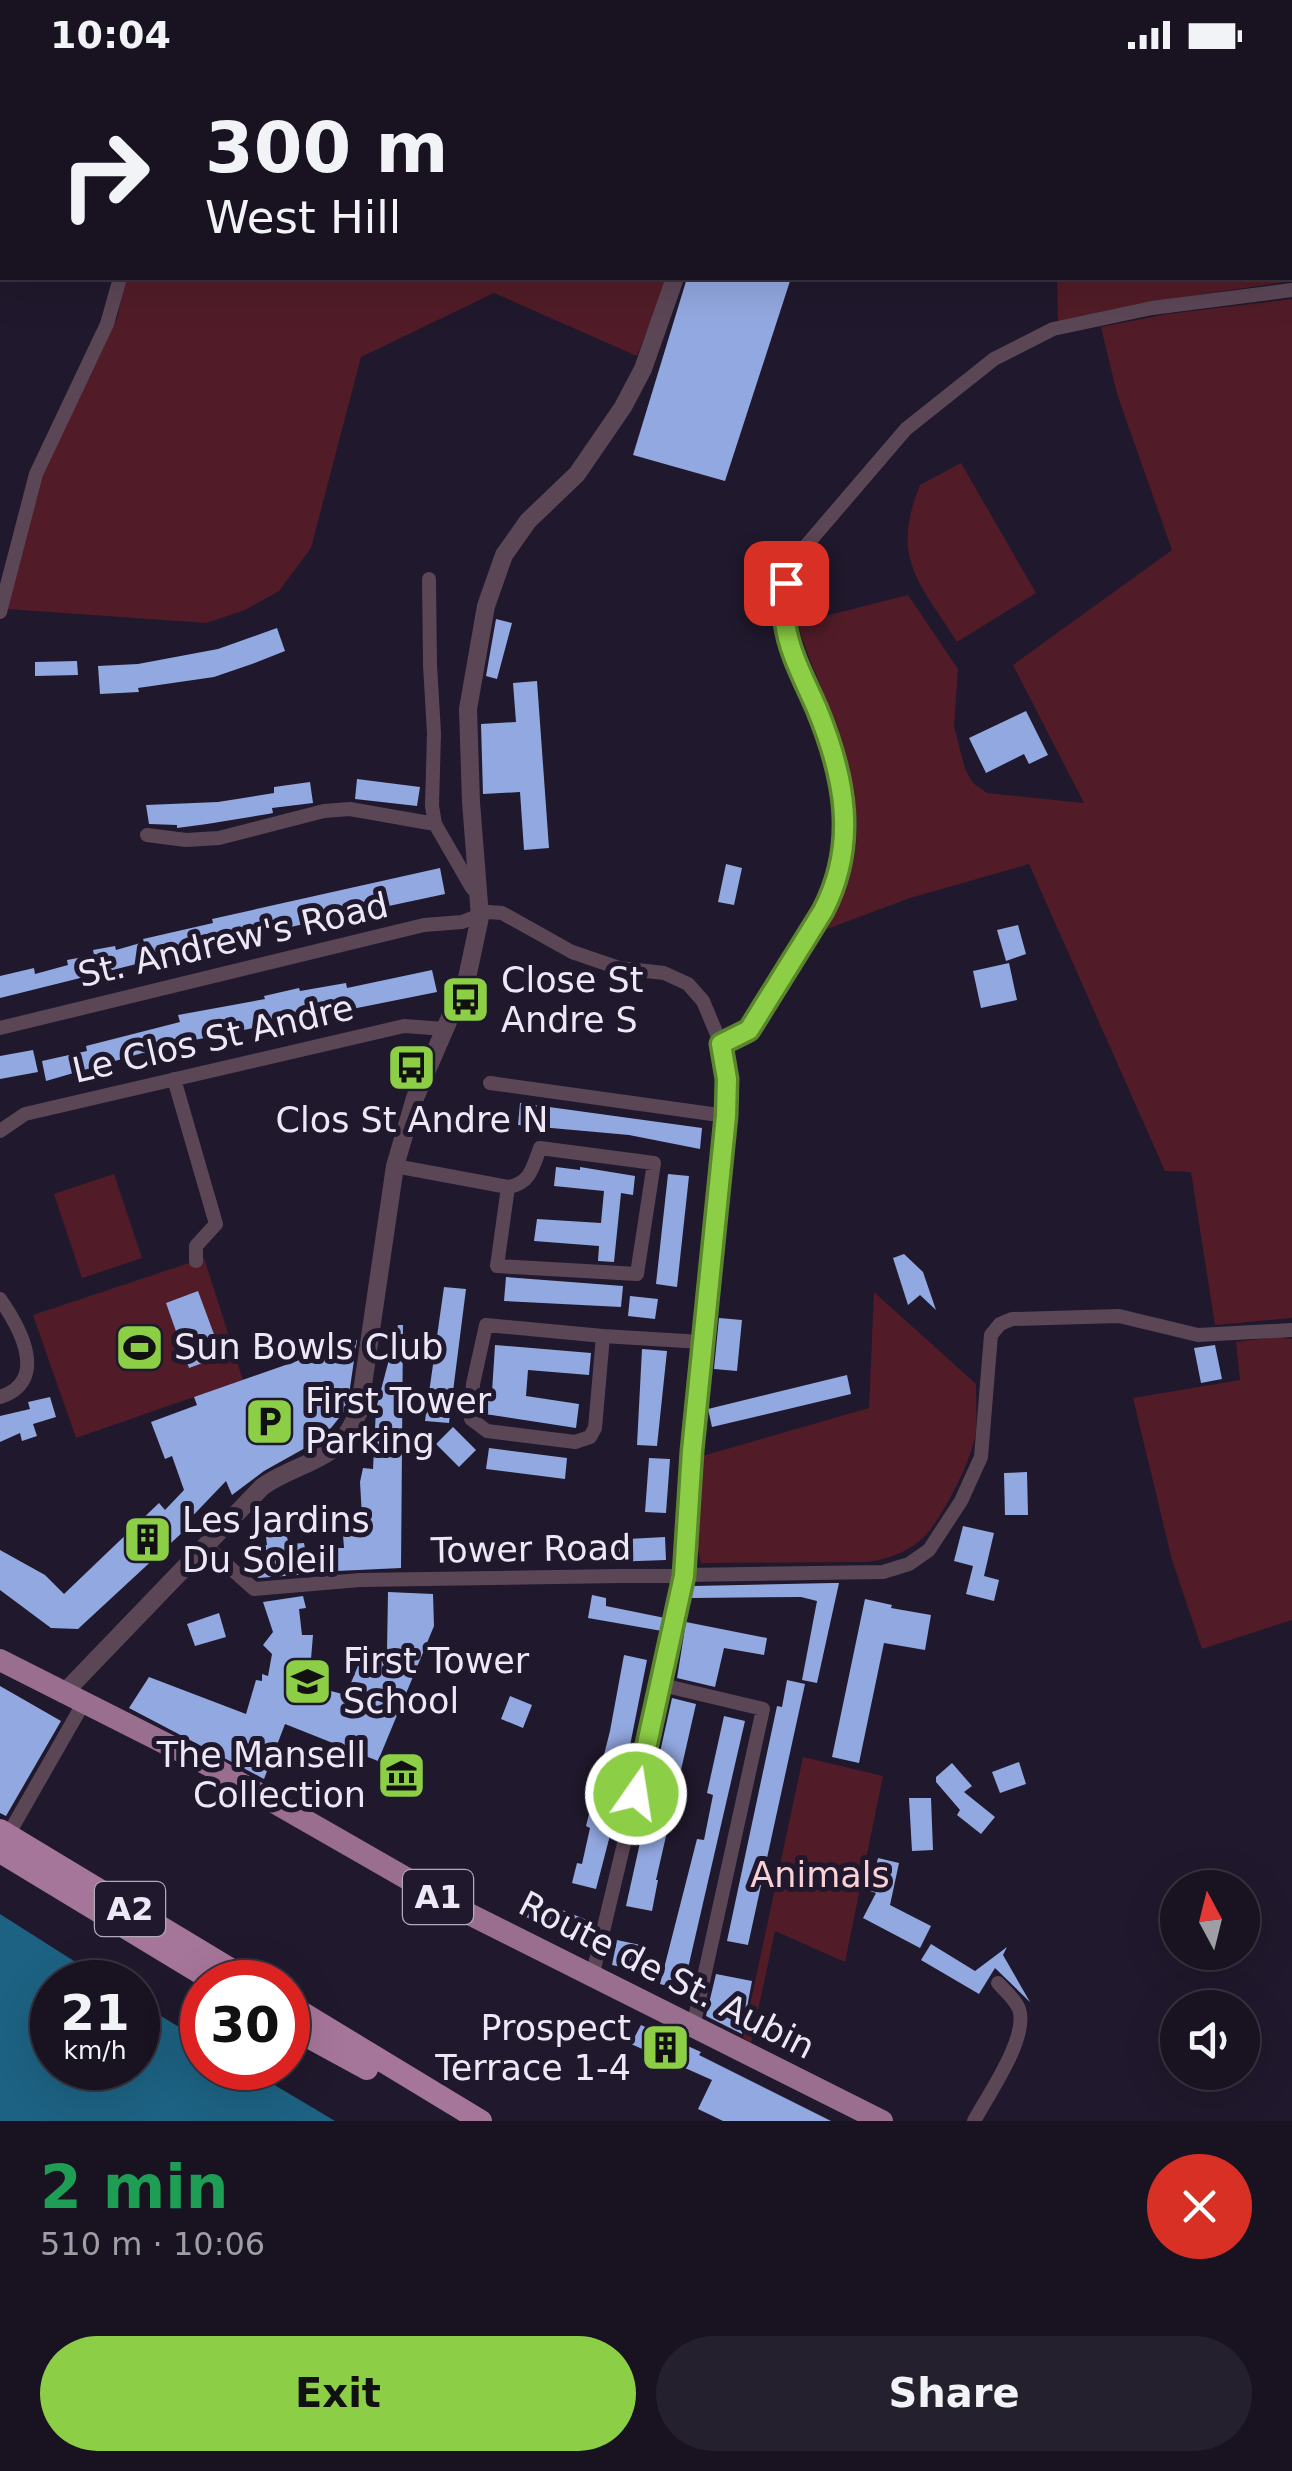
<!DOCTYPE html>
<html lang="en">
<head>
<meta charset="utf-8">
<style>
	:root { --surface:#181221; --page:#25202e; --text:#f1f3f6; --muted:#9f9ea5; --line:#36323f; --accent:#8cce45 }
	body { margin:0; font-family:"DejaVu Sans",sans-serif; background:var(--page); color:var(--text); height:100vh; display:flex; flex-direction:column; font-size:38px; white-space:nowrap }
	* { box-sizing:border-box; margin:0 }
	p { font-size:32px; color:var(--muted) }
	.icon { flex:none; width:55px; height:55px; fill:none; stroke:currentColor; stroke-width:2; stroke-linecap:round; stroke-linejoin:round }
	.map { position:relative; height:2051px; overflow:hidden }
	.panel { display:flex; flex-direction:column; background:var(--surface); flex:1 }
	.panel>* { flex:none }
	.hud { position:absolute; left:0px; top:0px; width:1292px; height:210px; box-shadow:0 10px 40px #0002,0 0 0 2px var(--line); background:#181221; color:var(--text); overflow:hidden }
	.needle { width:65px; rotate:353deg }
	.controls { position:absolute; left:1160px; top:1800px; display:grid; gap:20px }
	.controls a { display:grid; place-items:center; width:100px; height:100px; border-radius:50%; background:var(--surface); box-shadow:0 10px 40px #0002,0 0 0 2px var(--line); font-size:50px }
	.speed { position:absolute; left:30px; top:1890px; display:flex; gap:20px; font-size:50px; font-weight:700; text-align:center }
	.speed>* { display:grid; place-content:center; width:130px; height:130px; border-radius:50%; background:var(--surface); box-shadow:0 10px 40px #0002,0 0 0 2px var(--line); line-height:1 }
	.speed small { font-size:25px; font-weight:400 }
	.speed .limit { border:15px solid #d22; background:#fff; color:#111 }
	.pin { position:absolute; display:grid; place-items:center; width:85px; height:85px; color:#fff; margin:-42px; border-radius:20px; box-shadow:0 5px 15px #0006 }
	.me { position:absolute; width:110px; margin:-55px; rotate:13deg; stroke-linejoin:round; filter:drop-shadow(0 0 8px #0008) }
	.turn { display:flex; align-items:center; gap:35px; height:210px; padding:0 40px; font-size:45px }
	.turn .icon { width:130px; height:130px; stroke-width:2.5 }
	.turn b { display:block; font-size:70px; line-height:85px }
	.round { display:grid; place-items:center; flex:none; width:105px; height:105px; border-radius:52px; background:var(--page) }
	.headline { display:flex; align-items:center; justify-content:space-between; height:170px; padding:0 40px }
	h1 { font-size:60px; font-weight:800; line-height:75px; color:#1e9e55 }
	.button { display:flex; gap:20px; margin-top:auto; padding:20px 40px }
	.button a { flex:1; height:115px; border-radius:60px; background:var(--accent); color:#111; font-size:40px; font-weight:800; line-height:115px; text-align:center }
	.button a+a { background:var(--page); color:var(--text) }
	.status { display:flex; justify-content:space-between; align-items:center; height:70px; padding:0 50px; background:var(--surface); direction:ltr }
	.status svg { height:28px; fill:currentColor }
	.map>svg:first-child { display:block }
</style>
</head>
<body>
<div class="status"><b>10:04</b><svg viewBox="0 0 49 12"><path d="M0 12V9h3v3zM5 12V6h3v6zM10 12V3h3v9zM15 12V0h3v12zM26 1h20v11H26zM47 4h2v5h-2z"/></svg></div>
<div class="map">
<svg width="1292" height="2051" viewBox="0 0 1292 2051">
	<rect width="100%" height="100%" fill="#20182c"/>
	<path fill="#511c27" d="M1290 173 1292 211 1150 232 1058 251 1057 208H1290Z
		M125 208H668L637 286 494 223 361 287 311 478 279 521 245 540 206 553 7 539 41 406 118 246Z
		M1292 229V1248L1215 1255 1191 1102 1165 1101 1029 794 910 828 827 859C880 765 853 707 819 612 811 592 803 574 798 553L908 525 958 599 954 656 965 699 973 713 987 723 1084 733 1013 595 1172 480 1117 324 1101 257 1167 244Z
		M961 393 1036 523 957 572C919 511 890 489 920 415Z
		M114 1104 142 1188 82 1208 54 1124Z
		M204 1188 243 1310 76 1368 33 1245Z
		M874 1222 976 1314C976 1329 977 1346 976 1361 973 1388 943 1447 924 1467 909 1482 888 1489 867 1492L701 1493 693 1459 699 1387 869 1338Z
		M1277 1267 1292 1269V1550L1202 1579 1172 1490 1133 1328 1240 1310 1236 1272Z
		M803 1687 883 1706 845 1892 775 1861 751 1973 743 1968Z"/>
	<path fill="#1d6283" d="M0 1844 107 1912H52V1998H138V1932L202 1971V1998H246L335 2051H0Z"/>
	<path fill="#92a8e0" d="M687 208H791L725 411 633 385Z
		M496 549 512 553 497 609 486 606Z
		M277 558 285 581 252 594 214 607 138 618 139 622 100 624 98 596 138 594 218 579Z
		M77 591 78 605 35 606V592Z
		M537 611 549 778 524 780 520 722 483 724 481 654 516 652 513 613Z
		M1026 641 1048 685 1029 694 1024 684 986 703 969 668Z
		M357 709 420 717 417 736 355 729Z
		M310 712 313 733 272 738 273 743 268 744 207 754 177 758V755L149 754 146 735 218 732 274 723V717Z
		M726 794 742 798 734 835 718 832Z
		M440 798 445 824 253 865 0 928V906L34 898 35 904 68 895 67 890 94 885 93 880 115 876 116 880 144 872 143 869 213 853 212 849Z
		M1018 855 1026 884 1006 891 997 860Z
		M1009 893 1017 930 981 938 973 901Z
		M432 900 437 922 357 938 320 942 319 938 262 951 263 956 170 975 46 1011 42 991 87 981 86 976 180 952 178 945 265 929 264 926 299 918 300 921 346 913 347 918Z
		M33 980 38 1002 0 1009V986Z
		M520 1033 702 1058 700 1079 629 1065 518 1055Z
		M556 1097 580 1100V1097L635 1106 633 1125 621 1123 614 1192 598 1191 599 1176 534 1171 537 1149 601 1153 604 1121 554 1116Z
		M668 1104 689 1106 677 1217 656 1214Z
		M904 1184 923 1202 936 1240 920 1225 908 1235 893 1188Z
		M506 1207 623 1216 621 1237 504 1231Z
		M444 1217 466 1219 449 1353 425 1351Z
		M198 1221 222 1286 189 1298 166 1233Z
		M630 1226 658 1229 655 1249 628 1246Z
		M719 1248 742 1250 737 1301 714 1299Z
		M398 1255H403L401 1498 337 1501 336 1478H344L343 1465 363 1464 360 1412 363 1398 373 1399 376 1339Z
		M357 1270 347 1338 323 1368 264 1401 232 1425 226 1411 182 1457 185 1460 78 1559 51 1558 0 1520V1480L45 1505 64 1524 159 1433 165 1440 184 1420 172 1386 165 1389 151 1352 197 1335 194 1327Z
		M495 1275 591 1283 589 1305 528 1300 526 1326 579 1334 576 1358 485 1344 488 1321 492 1322Z
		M1215 1275 1222 1309 1201 1313 1194 1278Z
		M642 1279 667 1281 657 1376 637 1375Z
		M847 1305 851 1324 712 1357 708 1339Z
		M50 1327 56 1347 33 1354 37 1366 22 1371 20 1363 0 1372V1346L30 1339 28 1332Z
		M453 1357 476 1380 459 1397 436 1374Z
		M489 1378 567 1388 565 1409 486 1399Z
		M649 1388 670 1389 666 1443 645 1442Z
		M1027 1402 1028 1445H1005L1004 1403Z
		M963 1456 994 1463 984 1506 999 1510 994 1531 966 1524 973 1496 954 1491Z
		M286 1464 289 1474 304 1473 310 1504 258 1508 249 1477 267 1475 266 1467Z
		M665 1467 666 1490 610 1492 609 1470Z
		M833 1513H839L817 1613 802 1610 817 1531 801 1527 692 1528 693 1516Z
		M388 1522 433 1524 434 1556 378 1691 285 1654 264 1709 129 1638 149 1607 246 1644 256 1610 262 1611V1604L268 1606 272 1584 263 1575 273 1562 263 1532 303 1526 306 1538 299 1539 302 1565H313L311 1589H301V1613L346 1625 362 1586 380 1590 382 1579 387 1581Z
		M592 1525 606 1528V1536L665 1548 662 1561 588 1548Z
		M865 1529 892 1535 891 1538 931 1545 925 1580 884 1573 859 1693 832 1687Z
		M219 1543 226 1567 195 1576 187 1554Z
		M686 1552 767 1568 764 1585 724 1578 715 1617 677 1608Z
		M624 1585 647 1590 619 1731 596 1819 572 1813 577 1793 582 1794 590 1758 586 1756 610 1661Z
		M787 1610 805 1614 748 1875 727 1871 777 1636 782 1637Z
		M0 1616 61 1651 6 1746 0 1743Z
		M510 1626 532 1635 523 1658 501 1649Z
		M672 1628 696 1634 656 1810H658L652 1841 626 1836Z
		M724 1646 745 1651 683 1920 660 1914 697 1769 704 1770 713 1725 707 1723Z
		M1019 1692 1026 1714 1000 1723 992 1702Z
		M952 1693 972 1716 964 1722 995 1747 981 1764 957 1745 960 1740 936 1712V1707Z
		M909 1728H931L933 1780 912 1781Z
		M878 1788 899 1793 890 1835 931 1856 920 1878 863 1848 876 1823 870 1821Z
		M531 1827 594 1853 590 1872 523 1846Z
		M617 1870 645 1876 640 1901 612 1895Z
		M931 1874 975 1901 1007 1877 1003 1885 1030 1932 995 1898 979 1924 921 1890Z
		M716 1904 752 1911 742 1964 706 1946Z
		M641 1955 701 1982 699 1985 831 2051H723L698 2039 712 2010 631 1974Z"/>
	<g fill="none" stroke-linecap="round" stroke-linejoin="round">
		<path stroke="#5b4656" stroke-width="14" d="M181 0 182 2
			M429 509 430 595 434 663 432 736 435 754 472 818 479 820
			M0 542 36 404 107 254 120 208
			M147 765 186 770 219 768 324 741 350 739 435 754
			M0 958 424 855 462 852 488 842 502 843 572 882 619 898 664 903 688 914 703 931 721 974 727 1009 692 1381 684 1506 662 1615 592 1907
			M721 974 749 960 823 841C858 774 845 708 817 640 797 589 774 547 792 492L906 359 994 289 1053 259 1152 238 1292 220
			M174 1009 216 1154 196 1176V1191
			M490 1013 726 1046
			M0 1061 25 1044 404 956 445 959
			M395 1096 508 1117C530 1114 533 1097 540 1078L654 1093 637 1204 497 1196 508 1117
			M0 1229C21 1259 49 1311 0 1327
			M603 1266 486 1255 473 1314 471 1349 487 1361 575 1372 590 1367 595 1358 603 1266 702 1272
			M206 1476 254 1519 360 1510 883 1502 909 1494 929 1480 961 1431 981 1387 991 1265 1000 1254 1012 1249 1119 1246 1198 1265 1292 1260
			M662 1615 763 1639 693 1957
			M8 1765 83 1634
			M974 2051C988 2025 1029 1967 1019 1939 1015 1929 1005 1921 998 1913"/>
		<path stroke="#5b4656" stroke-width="18" d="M684 0 685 2
			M63 1624 262 1417C285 1400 315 1394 336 1377 347 1368 352 1354 359 1342L395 1096 415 1028 467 908 480 847 471 732 468 639 486 536 504 485 528 451 577 404 623 337 643 299 675 208"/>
		<path stroke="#9a6e8f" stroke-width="22" d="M0 1590 214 1698 467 1843 882 2051"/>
		<path stroke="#a6769a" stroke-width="22" d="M0 1760 252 1912
			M0 1782 215 1912
			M288 1934 481 2051
			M288 1956 367 1999"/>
	</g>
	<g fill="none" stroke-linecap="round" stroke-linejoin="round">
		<defs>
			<path id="route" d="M636 1724 684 1506 692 1381 726 1046 727 1009 721 974 749 960 823 841C858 774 845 707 817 639 805 611 789 583 785 552 784 539 785 526 786 513"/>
		</defs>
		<use href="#route" stroke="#5b862d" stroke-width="25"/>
		<use href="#route" stroke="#8cce45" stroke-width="18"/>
	</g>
	<defs>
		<symbol id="bus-square" viewBox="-11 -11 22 22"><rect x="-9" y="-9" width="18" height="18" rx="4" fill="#8cce45" stroke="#20182c"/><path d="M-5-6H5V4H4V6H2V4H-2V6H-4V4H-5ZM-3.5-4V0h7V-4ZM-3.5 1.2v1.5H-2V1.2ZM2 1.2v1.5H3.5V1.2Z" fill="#111"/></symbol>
		<symbol id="stadium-square" viewBox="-11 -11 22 22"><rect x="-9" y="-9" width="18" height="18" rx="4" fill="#8cce45" stroke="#20182c"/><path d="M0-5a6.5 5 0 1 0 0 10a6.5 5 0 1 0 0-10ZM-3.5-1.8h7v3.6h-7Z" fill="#111"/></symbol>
		<symbol id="parking-square" viewBox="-11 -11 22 22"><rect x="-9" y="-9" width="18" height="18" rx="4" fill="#8cce45" stroke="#20182c"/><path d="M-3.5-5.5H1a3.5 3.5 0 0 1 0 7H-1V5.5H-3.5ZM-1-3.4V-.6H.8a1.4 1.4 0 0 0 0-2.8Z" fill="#111"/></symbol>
		<symbol id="building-square" viewBox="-11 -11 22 22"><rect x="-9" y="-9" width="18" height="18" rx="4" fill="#8cce45" stroke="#20182c"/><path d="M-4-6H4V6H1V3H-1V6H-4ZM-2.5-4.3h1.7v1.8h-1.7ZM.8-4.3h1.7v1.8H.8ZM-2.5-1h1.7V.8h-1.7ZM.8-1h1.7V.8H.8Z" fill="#111"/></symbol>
		<symbol id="school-square" viewBox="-11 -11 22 22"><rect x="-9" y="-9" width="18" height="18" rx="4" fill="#8cce45" stroke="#20182c"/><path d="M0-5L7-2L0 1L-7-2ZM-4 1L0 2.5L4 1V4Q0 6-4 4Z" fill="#111"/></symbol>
		<symbol id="museum-square" viewBox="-11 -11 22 22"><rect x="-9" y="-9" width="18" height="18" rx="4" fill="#8cce45" stroke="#20182c"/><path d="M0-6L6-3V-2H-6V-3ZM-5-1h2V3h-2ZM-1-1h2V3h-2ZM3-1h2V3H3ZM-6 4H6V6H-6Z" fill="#111"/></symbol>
	</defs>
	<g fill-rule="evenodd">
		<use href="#bus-square" x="438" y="902" width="55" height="55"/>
		<use href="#bus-square" x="384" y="970" width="55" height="55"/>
		<use href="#stadium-square" x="112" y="1250" width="55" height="55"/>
		<use href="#parking-square" x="242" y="1324" width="55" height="55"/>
		<use href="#building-square" x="120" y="1442" width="55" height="55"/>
		<use href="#school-square" x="280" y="1584" width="55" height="55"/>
		<use href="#museum-square" x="374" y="1678" width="55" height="55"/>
		<use href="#building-square" x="638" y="1950" width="55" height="55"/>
	</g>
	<g text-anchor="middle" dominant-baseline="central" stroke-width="10" stroke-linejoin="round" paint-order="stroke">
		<g fill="#20182c" stroke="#b0aab9" stroke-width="2.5">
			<rect x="403" y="1800" width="70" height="54" rx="8"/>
			<rect x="95" y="1812" width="70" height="54" rx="8"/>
		</g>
		<g font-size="32" font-weight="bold" fill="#ede8f6">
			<text x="438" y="1827">A1</text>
			<text x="130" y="1839">A2</text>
		</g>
		<g font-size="35" fill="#ede8f6" stroke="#20182c">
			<text transform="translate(233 870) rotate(-13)">St. Andrew's Road</text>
			<text transform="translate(213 969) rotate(-13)">Le Clos St Andre</text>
			<text transform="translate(531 1479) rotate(-1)">Tower Road</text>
			<text transform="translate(667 1905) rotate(27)">Route de St. Aubin</text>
		</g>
		<g font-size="35" fill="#ede8f6" stroke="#20182c" text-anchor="start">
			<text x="501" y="910">Close St<tspan x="501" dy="40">Andre S</tspan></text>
			<text x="412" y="1050" text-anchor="middle">Clos St Andre N</text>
			<text x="174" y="1277">Sun Bowls Club</text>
			<text x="305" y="1331">First Tower<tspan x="305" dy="40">Parking</tspan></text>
			<text x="182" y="1450">Les Jardins<tspan x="182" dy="40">Du Soleil</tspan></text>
			<text x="343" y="1591">First Tower<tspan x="343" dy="40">School</tspan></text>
			<text x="366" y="1685" text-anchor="end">The Mansell<tspan x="366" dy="40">Collection</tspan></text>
			<text x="631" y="1958" text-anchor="end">Prospect<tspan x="631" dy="40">Terrace 1-4</tspan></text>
		</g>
		<g font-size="35" fill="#f9d1d6" stroke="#20182c">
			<text x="820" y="1805">Animals</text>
		</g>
	</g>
</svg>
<div class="controls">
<a><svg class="needle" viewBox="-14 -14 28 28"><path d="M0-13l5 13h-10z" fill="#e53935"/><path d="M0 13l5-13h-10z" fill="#9f9ea5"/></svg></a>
<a><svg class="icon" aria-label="sound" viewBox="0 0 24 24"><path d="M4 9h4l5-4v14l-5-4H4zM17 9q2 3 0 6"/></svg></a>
</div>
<div class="speed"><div>21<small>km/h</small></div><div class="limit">30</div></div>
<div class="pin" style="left:786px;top:513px;background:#d93025"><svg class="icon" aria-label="arrive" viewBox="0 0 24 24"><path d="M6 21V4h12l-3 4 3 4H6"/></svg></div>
<svg class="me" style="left:636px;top:1724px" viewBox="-20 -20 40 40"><circle r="17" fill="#8cce45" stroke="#fff" stroke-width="3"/><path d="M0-11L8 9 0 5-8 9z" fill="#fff"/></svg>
<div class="hud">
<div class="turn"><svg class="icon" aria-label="right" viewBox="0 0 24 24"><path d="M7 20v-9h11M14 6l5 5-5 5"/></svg><div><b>300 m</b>West Hill</div></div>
</div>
</div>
<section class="panel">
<div class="headline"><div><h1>2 min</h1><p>510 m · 10:06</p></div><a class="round" style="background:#d93025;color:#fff"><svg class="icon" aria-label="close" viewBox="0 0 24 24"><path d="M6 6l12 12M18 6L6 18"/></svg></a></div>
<div class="button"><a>Exit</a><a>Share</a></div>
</section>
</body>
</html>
